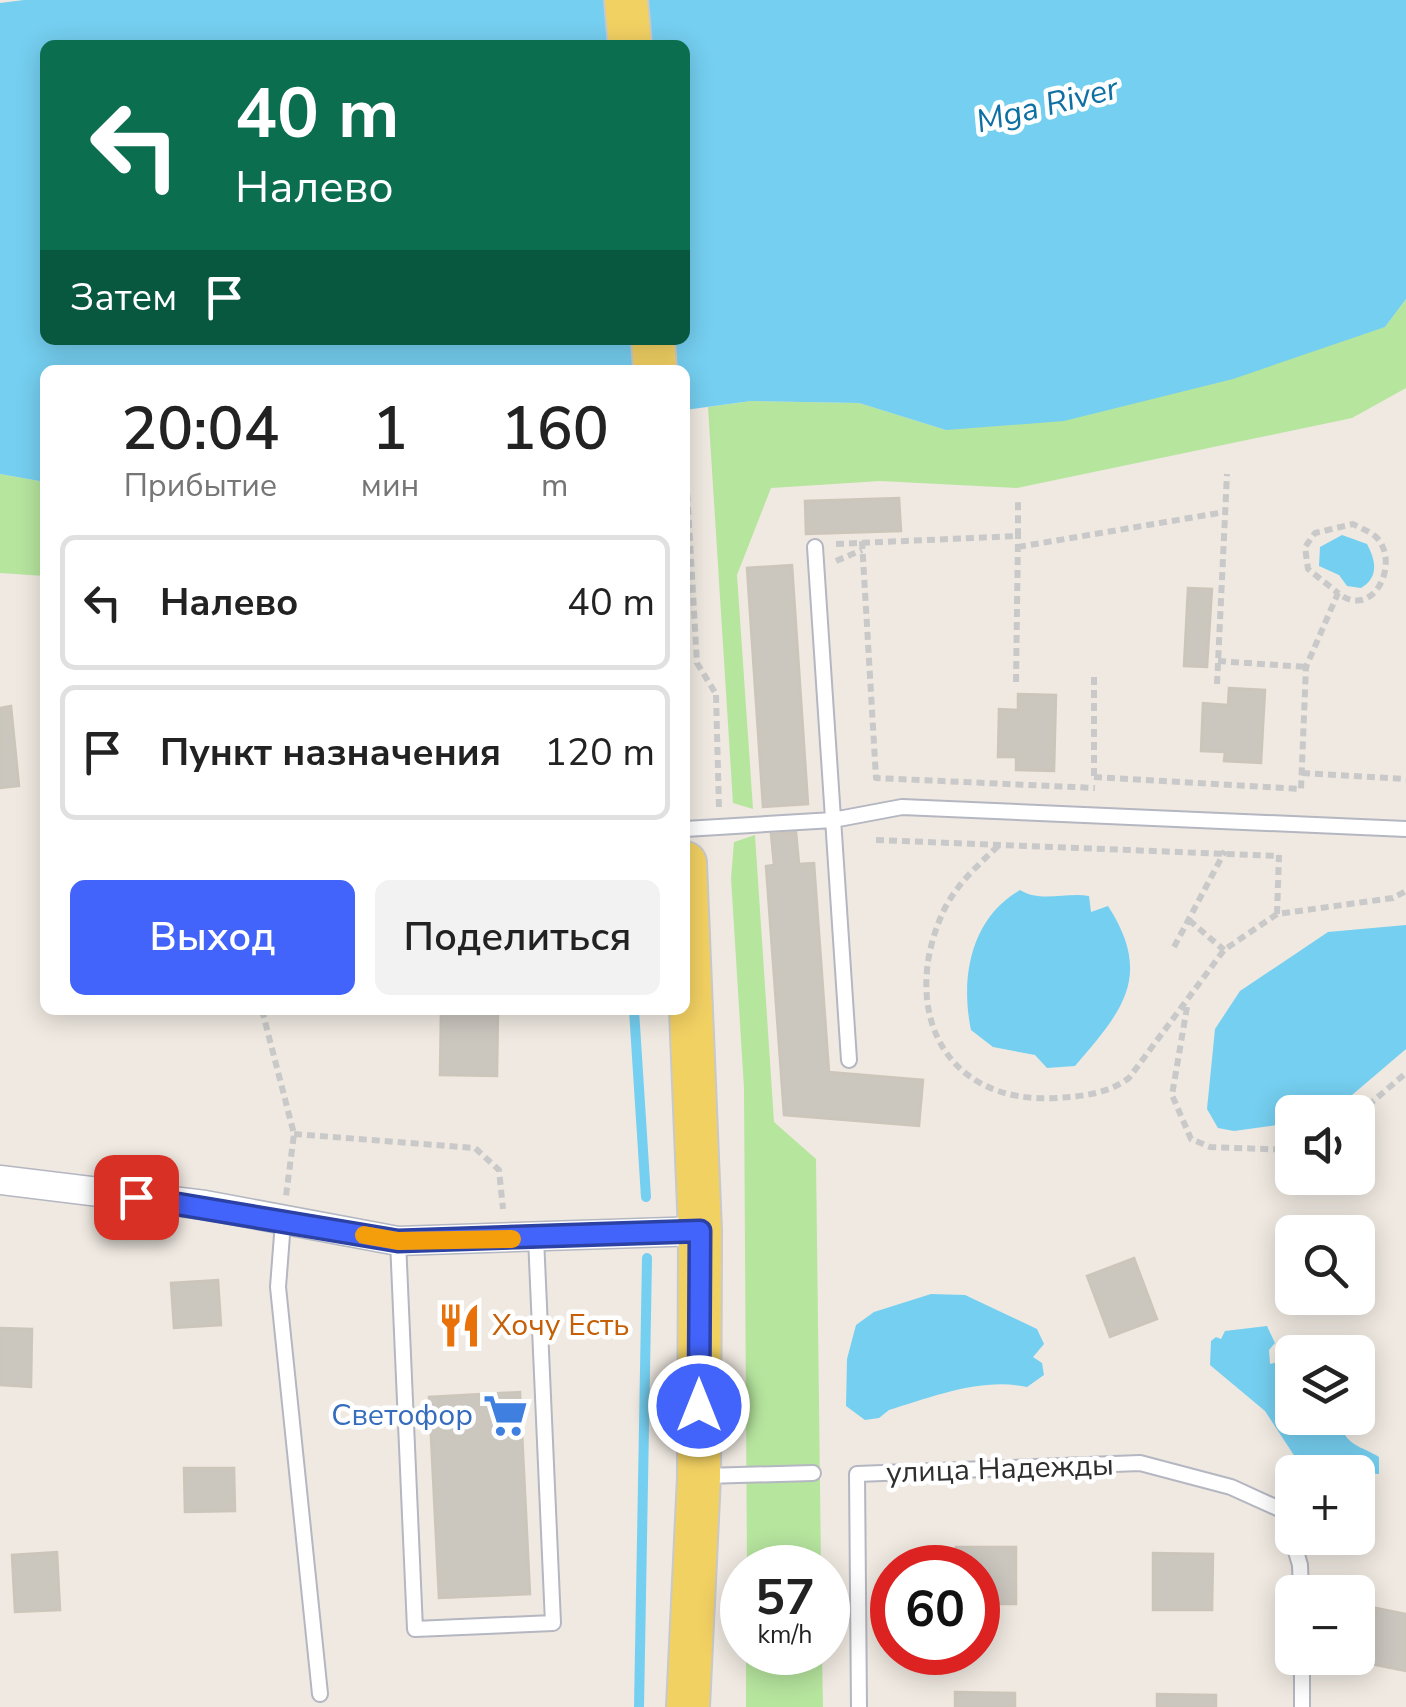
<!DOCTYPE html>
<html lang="ru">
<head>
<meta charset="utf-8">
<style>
	:root { --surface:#fff; --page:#f2f2f2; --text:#222; --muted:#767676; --line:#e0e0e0; --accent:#4264fb }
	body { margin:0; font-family:"Nunito Sans",sans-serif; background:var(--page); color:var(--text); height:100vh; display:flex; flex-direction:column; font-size:38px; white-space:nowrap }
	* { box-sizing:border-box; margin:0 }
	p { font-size:32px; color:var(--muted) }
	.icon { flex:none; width:55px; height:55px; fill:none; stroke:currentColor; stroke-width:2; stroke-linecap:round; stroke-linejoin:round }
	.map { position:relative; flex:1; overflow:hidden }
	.details { position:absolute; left:40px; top:365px; width:650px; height:650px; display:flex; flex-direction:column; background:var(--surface); border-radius:15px; box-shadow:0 5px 25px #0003 }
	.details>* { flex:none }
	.guide { position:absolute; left:40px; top:40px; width:650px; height:305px; border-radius:15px; box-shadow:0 5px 25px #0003; background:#0b6e4f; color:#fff; overflow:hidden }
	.controls { position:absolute; left:1275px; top:1095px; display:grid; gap:20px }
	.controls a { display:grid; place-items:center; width:100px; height:100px; border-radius:15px; background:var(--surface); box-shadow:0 5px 25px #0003; font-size:50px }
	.speed { position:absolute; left:720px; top:1545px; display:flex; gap:20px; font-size:50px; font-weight:700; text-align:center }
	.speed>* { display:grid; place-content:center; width:130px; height:130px; border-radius:50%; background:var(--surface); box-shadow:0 5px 25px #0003; line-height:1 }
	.speed small { font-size:25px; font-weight:400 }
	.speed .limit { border:15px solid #d22; background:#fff; color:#111 }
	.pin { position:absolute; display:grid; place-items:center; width:85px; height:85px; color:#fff; margin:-42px; border-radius:20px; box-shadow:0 5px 15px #0006 }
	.me { position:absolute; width:110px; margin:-55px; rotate:0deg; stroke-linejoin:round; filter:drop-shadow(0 0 8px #0008) }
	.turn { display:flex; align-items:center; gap:35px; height:210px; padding:0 30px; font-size:45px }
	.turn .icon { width:130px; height:130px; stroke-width:2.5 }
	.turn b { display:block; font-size:70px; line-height:85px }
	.then { display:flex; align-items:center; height:95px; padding:0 30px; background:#0003; gap:20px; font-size:38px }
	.eta { display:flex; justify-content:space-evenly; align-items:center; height:170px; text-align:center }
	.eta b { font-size:60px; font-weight:600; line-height:70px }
	.action { display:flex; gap:20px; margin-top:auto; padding:20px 30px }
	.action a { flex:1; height:115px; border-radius:15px; background:var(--accent); color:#fff; font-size:40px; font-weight:600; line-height:115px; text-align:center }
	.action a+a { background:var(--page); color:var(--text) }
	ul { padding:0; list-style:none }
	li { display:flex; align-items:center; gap:30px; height:135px; margin:0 20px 15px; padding:0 10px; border:5px solid var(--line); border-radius:15px }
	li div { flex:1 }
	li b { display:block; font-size:38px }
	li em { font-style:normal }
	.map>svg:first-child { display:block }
</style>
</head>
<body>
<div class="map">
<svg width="1406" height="1707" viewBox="0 0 1406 1707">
	<rect width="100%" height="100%" fill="#efe9e1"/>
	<path fill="#b6e59e" d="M1406 299V388L1352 418 1017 488 880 481 771 488 737 575 753 809 733 803 708 407 751 401 859 403 946 430 1385 327Z
		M0 474 45 482V576L0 573Z
		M755 835 774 1122 816 1159 821 1567H747L744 1088 731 878 734 842Z
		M746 1653H822L823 1707H746Z"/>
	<path fill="#75cff0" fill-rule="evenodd" d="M24 0H1406V299L1385 327 1233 379 1064 421 946 430 859 403 751 401 685 410V370H45V482L0 474V3ZM45 45H685V340H45Z
		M1342 535 1367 544C1376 561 1379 577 1361 588L1347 586 1339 575 1319 566 1320 547Z
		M1020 890C1041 903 1066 892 1089 896L1091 912 1108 906C1154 977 1121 1012 1075 1066L1047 1068 1035 1055 993 1047 971 1030C960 977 971 918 1020 890Z
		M1406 925V1049L1332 1112H1292V1123L1234 1131 1218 1128 1207 1109 1215 1029 1240 991 1328 932Z
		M931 1294 965 1295 1037 1329 1044 1344 1033 1357 1042 1363 1044 1375 1027 1387C982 1377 932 1397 889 1410L879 1418 865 1420 846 1406 847 1359 856 1325 874 1312Z
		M1267 1326 1275 1343 1269 1350 1270 1364 1286 1360 1292 1368V1418H1343C1339 1444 1361 1446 1379 1457V1474L1303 1469 1265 1411 1210 1365 1211 1341 1216 1337 1221 1339 1225 1331Z"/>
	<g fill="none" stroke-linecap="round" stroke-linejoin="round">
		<path stroke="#75cff0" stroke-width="10" d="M634 1010 646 1197
			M639 1707 647 1258"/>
	</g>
	<path fill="#cbc7bf" stroke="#cbc5ba" stroke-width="2.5" d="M899 498 901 531 806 534 805 501Z
		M792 565 808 804 763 807 747 568Z
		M1188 588 1212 589 1207 667 1184 666Z
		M1229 688 1265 690 1261 763 1224 761 1225 752 1201 751 1203 703 1228 705Z
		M1018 694 1056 695 1054 771 1016 770V757H998L999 709 1018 710Z
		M11 706 19 786 0 788V708Z
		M796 832 799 864 814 863 829 1072 923 1080 919 1126 784 1115 766 866 774 865 771 834Z
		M441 1010H498L497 1076 440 1075Z
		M1134 1258 1157 1319 1110 1337 1087 1276Z
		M218 1280 221 1325 174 1328 171 1283Z
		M0 1328 32 1329 31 1387 0 1385Z
		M520 1392 530 1594 439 1598 429 1397Z
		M184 1468H234L235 1511 185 1512Z
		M956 1547H1016V1604H978V1568H956Z
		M57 1552 60 1610 15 1612 12 1555Z
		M1153 1553 1213 1554 1212 1610H1153Z
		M1376 1608 1406 1614V1671L1366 1663Z
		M955 1692 1015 1693V1707H955Z
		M1157 1694 1216 1695V1707H1157Z"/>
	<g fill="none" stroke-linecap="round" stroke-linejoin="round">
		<defs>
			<path id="lane" d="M815 547 849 1060
				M685 829 833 820 902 807 1406 829
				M283 1222 278 1287 320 1694
				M398 1241 415 1629 553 1623 536 1238
				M705 1476 813 1473
				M1302 1658V1707
				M859 1707 857 1474 1140 1463 1231 1487 1284 1511 1300 1565 1301 1592"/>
			<path id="street" d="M0 1180 205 1205 398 1241 700 1231"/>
			<path id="primary" d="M626 0 630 45
				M653 340 655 370
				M685 863 700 1231 699 1477 688 1707"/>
		</defs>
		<use href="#lane" stroke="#b4b7c1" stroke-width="18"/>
		<use href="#street" stroke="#b4b7c1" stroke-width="31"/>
		<use href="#primary" stroke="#c9c9c9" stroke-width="46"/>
		<path stroke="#c9c9c9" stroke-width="6" stroke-dasharray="8 5" stroke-linecap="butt" d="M685 455 697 663 716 694
			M862 541 876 778 1095 788
			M836 544 1018 536V501
			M1018 547 1225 512
			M836 561 862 550
			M1218 661 1306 667
			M1094 677V779
			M1016 682 1018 536
			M1217 684 1227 474
			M716 695 719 809
			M1302 773 1406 779
			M1094 777 1301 789 1306 667 1338 593C1374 622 1402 560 1375 536 1369 531 1360 528 1353 524L1315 533 1305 547 1308 569 1338 593
			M876 840 1279 856
			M998 846C978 865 956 885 944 910 899 1006 941 1105 1057 1098 1084 1096 1107 1094 1129 1078L1224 950 1277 914 1393 898 1406 891
			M1277 914 1279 855
			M1189 920 1224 950
			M1174 947 1225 851
			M1187 1007 1172 1095 1191 1139 1210 1147 1292 1150
			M262 1010 294 1134 286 1196
			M1358 1114 1406 1073
			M294 1134 475 1148 499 1170 503 1209"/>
		<use href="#lane" stroke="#fff" stroke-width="14"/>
		<use href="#street" stroke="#fff" stroke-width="28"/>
		<use href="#primary" stroke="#f2d163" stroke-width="42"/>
	</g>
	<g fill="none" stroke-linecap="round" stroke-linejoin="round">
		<defs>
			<path id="route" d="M136 1197 398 1241 700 1231 699 1406"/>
		</defs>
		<use href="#route" stroke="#2b41a3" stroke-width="25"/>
		<use href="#route" stroke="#4264fb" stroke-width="18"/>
		<path stroke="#f59e0b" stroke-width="18" d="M364 1235 398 1241 512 1239"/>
	</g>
	<defs>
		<symbol id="restaurant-bare" viewBox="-9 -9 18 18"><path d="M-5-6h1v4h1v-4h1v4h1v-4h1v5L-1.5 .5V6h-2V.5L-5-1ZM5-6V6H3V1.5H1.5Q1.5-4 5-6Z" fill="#e8710a" stroke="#fff" stroke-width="2.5" paint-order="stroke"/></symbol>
		<symbol id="supermarket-bare" viewBox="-9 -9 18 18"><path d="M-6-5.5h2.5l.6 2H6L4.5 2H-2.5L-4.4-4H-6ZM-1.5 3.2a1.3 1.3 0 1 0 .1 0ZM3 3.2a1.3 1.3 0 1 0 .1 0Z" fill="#3f7fe0" stroke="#fff" stroke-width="2.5" paint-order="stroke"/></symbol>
	</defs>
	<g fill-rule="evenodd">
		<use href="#restaurant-bare" x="428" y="1294" width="63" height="63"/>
		<use href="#supermarket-bare" x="474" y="1384" width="63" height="63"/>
	</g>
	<g text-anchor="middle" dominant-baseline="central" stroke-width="9" stroke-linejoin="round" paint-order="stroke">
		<g font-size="30" fill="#c56008" stroke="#fff" text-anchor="start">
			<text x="492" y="1325">Хочу Есть</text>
		</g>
		<g font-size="30" fill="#366cbe" stroke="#fff" text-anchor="end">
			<text x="473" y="1415">Светофор</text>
		</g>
		<g font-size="30" fill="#2e2e2e" stroke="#fff">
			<text transform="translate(1000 1469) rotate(-2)">улица Надежды</text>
		</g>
		<g font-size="32" font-style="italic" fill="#0d6fa3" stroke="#fff">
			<text transform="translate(1047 105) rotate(-14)">Mga River</text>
		</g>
	</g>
</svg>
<div class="controls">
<a><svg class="icon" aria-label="sound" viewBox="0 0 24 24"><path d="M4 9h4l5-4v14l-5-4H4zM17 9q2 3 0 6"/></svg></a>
<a><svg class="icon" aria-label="search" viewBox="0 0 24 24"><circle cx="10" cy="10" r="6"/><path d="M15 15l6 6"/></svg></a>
<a><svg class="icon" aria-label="layers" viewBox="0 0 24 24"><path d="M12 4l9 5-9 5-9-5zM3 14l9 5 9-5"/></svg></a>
<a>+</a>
<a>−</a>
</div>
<div class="speed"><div>57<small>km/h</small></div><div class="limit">60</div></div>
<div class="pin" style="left:136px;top:1197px;background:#d93025"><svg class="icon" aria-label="arrive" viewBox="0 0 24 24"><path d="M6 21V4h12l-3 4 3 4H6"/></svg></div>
<svg class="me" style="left:699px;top:1406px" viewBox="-20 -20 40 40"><circle r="17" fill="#4264fb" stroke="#fff" stroke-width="3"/><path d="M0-11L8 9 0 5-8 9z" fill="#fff"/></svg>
<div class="guide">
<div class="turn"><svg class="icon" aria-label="left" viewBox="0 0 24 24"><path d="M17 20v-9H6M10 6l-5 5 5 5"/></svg><div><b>40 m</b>Налево</div></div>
<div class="then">Затем<svg class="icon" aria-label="arrive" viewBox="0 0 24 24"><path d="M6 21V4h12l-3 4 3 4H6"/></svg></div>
</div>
<section class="details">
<div class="eta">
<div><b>20:04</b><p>Прибытие</p></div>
<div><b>1</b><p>мин</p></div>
<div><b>160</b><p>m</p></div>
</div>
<ul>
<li><svg class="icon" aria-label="left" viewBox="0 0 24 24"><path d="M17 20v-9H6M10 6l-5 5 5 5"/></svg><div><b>Налево</b></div><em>40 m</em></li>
<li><svg class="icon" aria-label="arrive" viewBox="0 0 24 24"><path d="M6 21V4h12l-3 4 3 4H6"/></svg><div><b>Пункт назначения</b></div><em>120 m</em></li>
</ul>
<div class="action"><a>Выход</a><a>Поделиться</a></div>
</section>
</div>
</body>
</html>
